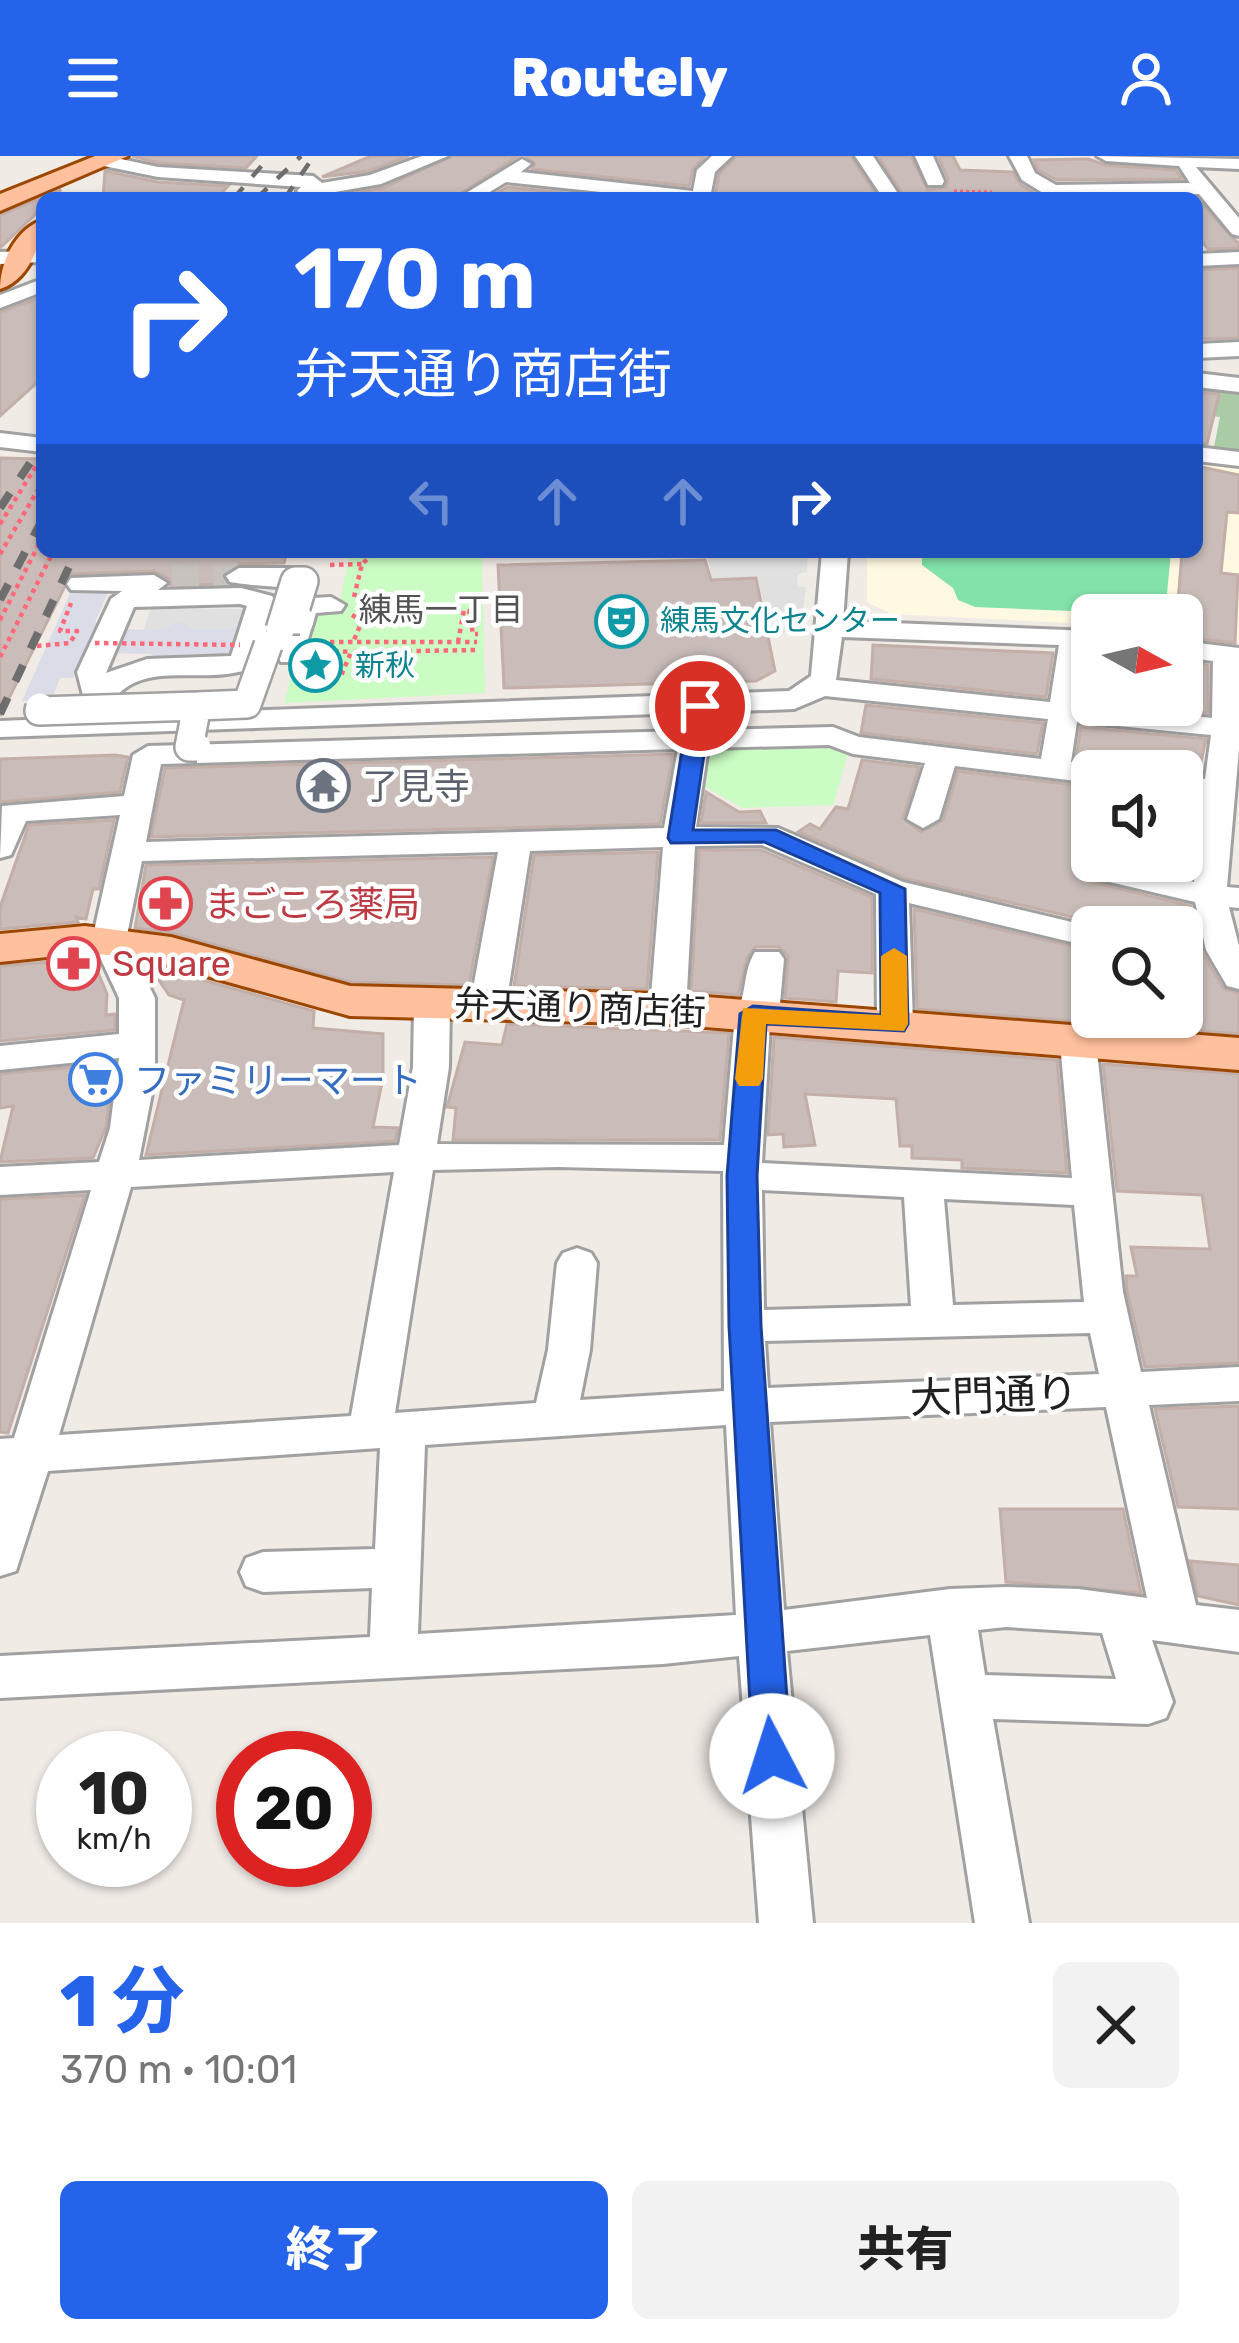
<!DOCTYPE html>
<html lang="ja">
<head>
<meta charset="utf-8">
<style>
	:root { --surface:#fff; --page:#f2f2f2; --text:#222; --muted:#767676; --accent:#2563eb }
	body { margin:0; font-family:Rubik,"Noto Sans JP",sans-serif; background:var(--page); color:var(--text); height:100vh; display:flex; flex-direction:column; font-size:45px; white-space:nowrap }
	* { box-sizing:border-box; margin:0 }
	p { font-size:39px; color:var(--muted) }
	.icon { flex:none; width:66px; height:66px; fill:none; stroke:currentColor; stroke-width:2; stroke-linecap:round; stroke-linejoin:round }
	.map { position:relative; height:1767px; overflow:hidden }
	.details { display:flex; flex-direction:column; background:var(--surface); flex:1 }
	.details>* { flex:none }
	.guide { position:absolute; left:36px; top:36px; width:1167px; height:366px; border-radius:18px; box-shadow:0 3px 9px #0004; background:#2563eb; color:#fff; overflow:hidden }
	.needle { width:78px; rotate:98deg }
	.controls { position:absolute; left:1071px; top:438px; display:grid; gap:24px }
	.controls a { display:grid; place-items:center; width:132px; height:132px; border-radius:18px; background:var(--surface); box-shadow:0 3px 9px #0004; font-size:60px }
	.speed { position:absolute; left:36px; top:1575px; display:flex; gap:24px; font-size:60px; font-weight:700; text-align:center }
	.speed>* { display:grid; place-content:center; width:156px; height:156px; border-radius:50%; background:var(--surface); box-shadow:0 3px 9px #0004; line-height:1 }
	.speed small { font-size:30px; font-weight:400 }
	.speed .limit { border:18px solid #d22; background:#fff; color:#111 }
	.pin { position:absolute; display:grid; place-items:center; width:102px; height:102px; color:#fff; margin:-51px; border:6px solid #fff; border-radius:50%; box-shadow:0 3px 12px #0007 }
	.me { position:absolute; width:132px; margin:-66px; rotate:355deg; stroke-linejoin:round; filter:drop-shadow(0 0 9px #0008) }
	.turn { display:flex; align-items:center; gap:42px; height:252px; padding:0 60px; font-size:54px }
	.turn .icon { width:156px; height:156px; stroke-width:2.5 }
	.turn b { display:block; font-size:84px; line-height:102px }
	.lanes { display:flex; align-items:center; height:114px; padding:0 60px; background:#0003; justify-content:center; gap:60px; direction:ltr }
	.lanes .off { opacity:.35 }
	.round { display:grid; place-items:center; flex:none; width:126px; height:126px; border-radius:18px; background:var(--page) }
	.headline { display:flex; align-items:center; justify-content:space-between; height:204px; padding:0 60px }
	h1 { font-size:72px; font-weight:800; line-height:90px; color:var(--accent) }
	.cta { display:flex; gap:24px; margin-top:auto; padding:24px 60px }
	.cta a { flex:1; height:138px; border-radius:18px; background:var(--accent); color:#fff; font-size:48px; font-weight:800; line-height:138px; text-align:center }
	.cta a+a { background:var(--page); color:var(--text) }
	header { display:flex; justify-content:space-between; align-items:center; height:156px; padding:0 60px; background:var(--accent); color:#fff; font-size:54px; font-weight:800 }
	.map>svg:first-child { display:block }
</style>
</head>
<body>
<header><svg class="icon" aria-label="menu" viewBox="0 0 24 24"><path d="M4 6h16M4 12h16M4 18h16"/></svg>Routely<svg class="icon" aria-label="person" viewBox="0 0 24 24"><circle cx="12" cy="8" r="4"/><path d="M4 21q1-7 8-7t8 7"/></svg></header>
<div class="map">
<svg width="1239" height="1767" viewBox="0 0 1239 1767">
	<rect width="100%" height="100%" fill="#f1ebe6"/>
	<path fill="#fff9e1" d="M1197 301 1239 307V485L1182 478V459H1092V468L892 458 867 446V396H1197Z"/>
	<path fill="#a9cba6" d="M1197 230 1239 234V300L1213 296 1220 261 1197 258Z"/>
	<path fill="#cafcc3" d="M350 396H720L482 402 485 537 284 547 310 454H338Z
		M830 586 849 595 833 649 742 652 696 625 703 588Z"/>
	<path fill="#82e2a8" d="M922 396H1171L1165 459 975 451 958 444 953 432 922 409Z"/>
	<path fill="#e0e0e0" d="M808 396 807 416 798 418 797 430 806 431 800 477 769 475 758 421 712 423 707 397Z
		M151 452 245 453 231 498 143 475Z"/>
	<path fill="#dadde7" d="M72 433 109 434 95 466 113 473 160 474 180 466 193 473H230L244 468 249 474H301L231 503 225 499 187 498 165 509 151 498 103 497 81 504 73 522H60L51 545H22Z"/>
	<path fill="#c9bcb9" stroke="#c3aea8" stroke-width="3" d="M132 0H257L246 12 159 7Z
		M371 0H409L369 15 322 21Z
		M452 0H518L454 42H327L383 32Z
		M526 0H705L693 13 689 30 532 13 535 8Z
		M736 0H851L878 42H715L719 18Z
		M878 0H911L928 34 946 31 948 23 938 0H953L960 14 1013 16 1020 28 1042 42H905Z
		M1088 3 1106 9 1176 14 1182 23 1057 24 1038 14 1034 4Z
		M105 15 158 26 228 30 217 42H103Z
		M507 31 615 42H489Z
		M61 34 52 42H42V52L0 92V59Z
		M1197 43 1239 88V92L1208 93 1197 80Z
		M1239 112V182L1197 183V114Z
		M42 141V222L0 260V156Z
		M1197 236 1219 238 1207 288 1197 287Z
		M0 302 42 303V396H287L284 407 237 408 222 419 226 428 170 429 169 423 154 415 71 418 0 560Z
		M1197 310 1239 319V357L1227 356 1221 417 1238 419 1235 487 1182 481V459H1177L1182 396H1197Z
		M705 404 711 424 756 422 775 515 756 525 504 532 498 409Z
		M873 489 1053 497 1046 541 871 523Z
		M1182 506 1208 509V557L1131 549H1182Z
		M866 549 1043 567 1037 598 861 577Z
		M1081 571 1206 583 1199 615H1120L1076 603Z
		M673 598 660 668 151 681 165 612Z
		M115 599 128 601 120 636 0 646V603Z
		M862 604 919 611 903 662 921 676 943 664 958 615 1092 631V701L1080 703 1075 716 1083 724 1191 750 1190 771H1116L904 722 798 676 810 668 820 673 836 651 848 653Z
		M706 636 739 656 760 655 766 667H701Z
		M114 664 99 733H93L86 763 76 761 78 766 0 773V751L29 669Z
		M699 694H761L872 741V817L838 815 836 846 785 842 788 800 779 791H755L747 802 738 839 691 835Z
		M658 696 647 833 514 830 534 699Z
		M493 701 469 829 351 826 172 777 135 772 146 709Z
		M914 753 1092 795V861H1188L1182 834V773L1197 777 1202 796 1223 832 1239 837V878L917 853Z
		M92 802 107 838 106 859 115 858V874L0 885V810Z
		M174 816 314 855 313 872 383 878V921L373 971 398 972 395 985 146 999 184 844 169 839 154 817Z
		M507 868 729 877 720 984H453L456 952 447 951 465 886 502 889Z
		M774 881 1057 904 1067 1017 962 1012V1004L912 1002V990H900L896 943 805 938 815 989 784 991 783 978 768 979Z
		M114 907 106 971 93 1002 0 1006 13 950 0 952V918Z
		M1103 908 1239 918V1207L1145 1211 1127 1135 1126 1120H1137L1131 1091 1210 1093 1202 1039 1117 1035Z
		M85 1039 8 1277 0 1276V1043Z
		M1239 1250V1353L1178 1351 1155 1253Z
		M1000 1353H1123L1141 1437 1006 1426Z
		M1190 1405 1239 1409V1449L1198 1440Z"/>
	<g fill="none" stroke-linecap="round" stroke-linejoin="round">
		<path stroke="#c7c2be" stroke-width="27" stroke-dasharray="27 14" stroke-linecap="butt" d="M172 421 239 420"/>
		<defs>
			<path id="minor" d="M107 0 158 11 313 20 322 27 370 19 422 0H448L381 28 306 41 297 35 301 31 158 21 99 9V1Z
				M712 0H732L715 16 710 42H658L506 26 480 42H458L522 3 531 8 521 16 693 35 697 14Z
				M855 0H873L901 42H883Z
				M915 0H933L944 25 942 29H928Z
				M1009 0H1027L1035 17 1056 29 1190 27 1179 10 1106 5 1097 0 1239 3V13L1196 11 1239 62V80L1232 78 1199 38 1051 42 1022 24Z
				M42 94V106L0 108V96Z
				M1239 96V108L1197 110V98Z
				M42 123V136L0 152V139Z
				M1239 186V200L1197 202V188Z
				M1197 217 1239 222V236L1197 231Z
				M0 277 42 282V296L0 291Z
				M1197 291 1239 296V310L1197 305Z
				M822 396H848L843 465 1092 475 1079 548 1212 562 1213 505 1182 501V485L1239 492V593L1227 731 1239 732V752L1229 751 1239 790V833L1227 830 1206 794 1195 746 1084 720 1079 713 1084 706 1103 705 1194 726 1202 641 1182 638V620L1205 623 1211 579 1077 566 1071 606 1105 615H1092V627L955 610 939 663 923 672 907 663 925 607 853 598 829 589 708 592 696 671 778 672 903 726 1093 771 1092 791 909 747 913 868 908 876H882L877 868 876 738 762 689 695 690 686 853 681 861H655L650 853 663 691 530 695 506 849 500 857H476L470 849 498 696 142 705 126 784 155 842V922L139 1004 399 989 413 911 414 848 420 840H444L450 848 449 911 437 988 724 989 735 858C748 839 742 816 755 796H779L784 803 779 859 770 868 762 1007 1072 1022 1060 886 1065 878H1091L1096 886 1123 1136 1141 1216 1239 1211V1245L1149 1249 1196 1449 1239 1454V1496L1152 1484 1173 1546 1166 1562 1148 1568 993 1563 1029 1767H975L930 1479 787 1495 813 1767H759L739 1500 663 1508 0 1542V1500L370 1481 372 1432 263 1436 246 1430 240 1416 246 1402 263 1396 375 1393 380 1292 48 1315 16 1415 0 1420V1283L14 1282 91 1034 0 1039V1011L99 1006 110 972 119 902 0 914V890L119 878V842L92 784 120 659 26 665 11 699 0 702 2 650 124 640 133 599 148 590 681 575 686 557 0 581V565L74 562 84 543 77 516 111 443 122 435 71 434 67 428 71 422 154 419 167 427 158 434 241 432 272 440 276 446 254 511C201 534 133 494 104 560L789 535 811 520ZM240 448 247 450 231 500 147 503 106 517 134 451ZM842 481 1059 489 1050 546 836 524ZM825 540 1048 563 1041 603 859 581 833 571 711 574V556L794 553ZM678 593 664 672 146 686 161 608ZM558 1011 723 1015 724 1235 580 1244 590 1194 597 1107 591 1097 577 1092 563 1097 557 1107 548 1194 536 1247 395 1257 433 1014ZM394 1016 351 1260 59 1279 131 1031ZM762 1034 904 1041 911 1150 764 1154ZM944 1043 1074 1049 1084 1146 953 1149ZM1090 1177 1099 1218 768 1232 765 1185ZM1106 1251 1147 1442 1078 1433 1006 1431 950 1433 784 1454 770 1266ZM726 1269 736 1459 418 1478 425 1289ZM1006 1471 1102 1477 1116 1523 985 1519 978 1474Z
				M239 412H296L309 420 304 431C290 433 247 429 230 426L226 420Z
				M331 441 345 449 341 455 316 457 301 506H281L277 500 294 443Z"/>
			<path id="major" d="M95 0H128L0 55V38Z
				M42 64C42 90 27 125 0 133 0 107 15 74 42 64Z
				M85 770 171 781 350 830 668 838 1239 882V914L668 868 350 860 142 802 85 797 0 806V778Z"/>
		</defs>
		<use href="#minor" stroke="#a1a1a1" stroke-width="6"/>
		<use href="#major" stroke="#9c4700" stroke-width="6"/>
		<path stroke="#ff697a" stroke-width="3" stroke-dasharray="3 3" stroke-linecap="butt" d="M954 35 992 36"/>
		<path stroke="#ff697a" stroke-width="4.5" stroke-dasharray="4.5 4.5" stroke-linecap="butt" d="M0 368 36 310
			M0 398 42 327
			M330 409 362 408
			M354 441 362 408 375 396
			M352 459 362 465 354 484
			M0 464 42 382
			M321 486H477
			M458 486 464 454 469 455 473 478H478
			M37 490 70 487 77 475H60L71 447
			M0 501 53 396
			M310 535 341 520 351 496 477 494"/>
		<use href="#minor" fill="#fff" fill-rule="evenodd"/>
		<use href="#major" fill="#ffc09d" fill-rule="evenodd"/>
		<path stroke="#6e6e6e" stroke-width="4.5" stroke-dasharray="14 14" stroke-linecap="butt" d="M234 42 270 0
			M257 42 301 0
			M285 42 314 0"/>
		<path stroke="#6e6e6e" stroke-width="8" stroke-dasharray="18 18" stroke-linecap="butt" d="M0 352 42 289
			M0 444 42 364
			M0 558 76 396"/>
		<defs>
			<path id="minor-bridge" d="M280 474 295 425H304L292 464H300
				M40 551 39 555 197 550
				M197 591H189L197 550 247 548 268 489"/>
		</defs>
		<use href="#minor-bridge" stroke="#a1a1a1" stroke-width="32" stroke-linecap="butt"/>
		<path stroke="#ff697a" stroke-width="4.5" stroke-dasharray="4.5 4.5" stroke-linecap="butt" d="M95 487 240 489
			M307 493 351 496"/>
		<use href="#minor-bridge" stroke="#fff" stroke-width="27"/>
	</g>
	<path fill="#2563eb" stroke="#184099" stroke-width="3" d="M700 543 711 550 693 674H776L905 733 908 868 904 875 766 868 757 1020 761 1170 791 1600 786 1612 772 1618 759 1612 753 1600 729 1170 727 1020 740 858 753 850 881 859 880 737 764 686 671 687 668 682 689 550Z"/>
	<path fill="#f59e0b" d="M894 792 907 800 908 868 904 875 766 868 763 923 759 930H739L735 923 743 852 881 859V800Z"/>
	<defs>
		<symbol id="theatre-ring" viewBox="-11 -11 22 22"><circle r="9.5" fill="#fff" stroke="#0f9aa8" stroke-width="1.5"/><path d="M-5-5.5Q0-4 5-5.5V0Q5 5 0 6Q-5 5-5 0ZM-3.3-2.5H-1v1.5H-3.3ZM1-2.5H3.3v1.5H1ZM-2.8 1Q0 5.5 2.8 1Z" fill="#0f9aa8"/></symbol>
		<symbol id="sight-ring" viewBox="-11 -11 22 22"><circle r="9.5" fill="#fff" stroke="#0f9aa8" stroke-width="1.5"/><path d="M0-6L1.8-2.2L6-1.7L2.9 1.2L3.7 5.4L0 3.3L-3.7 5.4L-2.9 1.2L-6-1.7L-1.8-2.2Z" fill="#0f9aa8"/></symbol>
		<symbol id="temple-ring" viewBox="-11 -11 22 22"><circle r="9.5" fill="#fff" stroke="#6b7280" stroke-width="1.5"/><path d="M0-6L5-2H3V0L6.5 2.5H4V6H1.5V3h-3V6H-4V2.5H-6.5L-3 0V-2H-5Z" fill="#6b7280"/></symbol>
		<symbol id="pharmacy-ring" viewBox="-11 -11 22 22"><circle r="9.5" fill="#fff" stroke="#e0444e" stroke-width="1.5"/><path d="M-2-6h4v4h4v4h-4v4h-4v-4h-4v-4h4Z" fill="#e0444e"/></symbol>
		<symbol id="supermarket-ring" viewBox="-11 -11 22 22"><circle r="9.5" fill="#fff" stroke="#3f7fe0" stroke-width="1.5"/><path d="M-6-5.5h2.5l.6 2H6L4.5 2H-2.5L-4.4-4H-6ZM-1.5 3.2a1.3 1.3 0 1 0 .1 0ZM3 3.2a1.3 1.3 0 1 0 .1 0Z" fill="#3f7fe0"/></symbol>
	</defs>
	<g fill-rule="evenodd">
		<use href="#theatre-ring" x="592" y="436" width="59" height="59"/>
		<use href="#sight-ring" x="286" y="480" width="59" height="59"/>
		<use href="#temple-ring" x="294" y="600" width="59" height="59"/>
		<use href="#pharmacy-ring" x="136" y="718" width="59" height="59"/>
		<use href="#pharmacy-ring" x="44" y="778" width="59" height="59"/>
		<use href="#supermarket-ring" x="66" y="894" width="59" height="59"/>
	</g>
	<g text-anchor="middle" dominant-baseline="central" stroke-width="9" stroke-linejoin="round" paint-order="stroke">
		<g font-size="30" fill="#0d838f" stroke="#fff" text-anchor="start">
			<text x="660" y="465">練馬文化センター</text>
			<text x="355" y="510">新秋</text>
		</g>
		<g font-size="33" fill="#535353" stroke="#fff">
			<text x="441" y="453">練馬一丁目</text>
		</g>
		<g font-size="36" fill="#5b616d" stroke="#fff" text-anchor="start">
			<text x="362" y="630">了見寺</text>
		</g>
		<g font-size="36" fill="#be3a42" stroke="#fff" text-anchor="start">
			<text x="204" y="748">まごころ薬局</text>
			<text x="112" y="807">Square</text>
		</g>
		<g font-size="36" fill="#202020" stroke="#fff">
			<text transform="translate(580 852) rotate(2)">弁天通り商店街</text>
		</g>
		<g font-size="36" fill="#366cbe" stroke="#fff" text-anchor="start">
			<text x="134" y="924">ファミリーマート</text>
		</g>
		<g font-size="42" fill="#202020" stroke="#fff">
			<text transform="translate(994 1240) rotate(-2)">大門通り</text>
		</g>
	</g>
</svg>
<div class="controls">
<a><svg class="needle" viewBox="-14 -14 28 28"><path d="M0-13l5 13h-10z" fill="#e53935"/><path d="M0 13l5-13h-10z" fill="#767676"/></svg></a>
<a><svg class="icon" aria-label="sound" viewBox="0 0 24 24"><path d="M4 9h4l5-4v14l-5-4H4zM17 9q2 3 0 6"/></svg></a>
<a><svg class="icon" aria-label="search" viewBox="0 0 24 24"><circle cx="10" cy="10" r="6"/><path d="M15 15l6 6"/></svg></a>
</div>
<div class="speed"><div>10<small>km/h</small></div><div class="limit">20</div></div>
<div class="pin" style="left:700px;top:550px;background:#d93025"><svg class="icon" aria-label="arrive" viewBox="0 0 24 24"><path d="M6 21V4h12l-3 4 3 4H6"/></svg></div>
<svg class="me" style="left:772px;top:1600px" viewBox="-20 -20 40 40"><circle r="19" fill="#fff"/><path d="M0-13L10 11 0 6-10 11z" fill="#2563eb"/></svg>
<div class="guide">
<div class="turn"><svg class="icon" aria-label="right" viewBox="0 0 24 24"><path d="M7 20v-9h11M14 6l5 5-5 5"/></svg><div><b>170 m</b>弁天通り商店街</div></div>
<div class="lanes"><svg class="icon off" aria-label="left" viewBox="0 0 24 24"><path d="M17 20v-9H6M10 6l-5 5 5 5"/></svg><svg class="icon off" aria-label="ahead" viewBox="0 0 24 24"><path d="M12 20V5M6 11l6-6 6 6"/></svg><svg class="icon off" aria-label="ahead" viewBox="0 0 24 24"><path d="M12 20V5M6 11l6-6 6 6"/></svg><svg class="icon" aria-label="right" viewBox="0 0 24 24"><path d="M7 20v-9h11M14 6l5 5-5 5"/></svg></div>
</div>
</div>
<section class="details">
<div class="headline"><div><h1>1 分</h1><p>370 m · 10:01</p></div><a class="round"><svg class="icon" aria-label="close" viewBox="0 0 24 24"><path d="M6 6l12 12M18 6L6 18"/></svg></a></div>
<div class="cta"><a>終了</a><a>共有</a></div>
</section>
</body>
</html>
